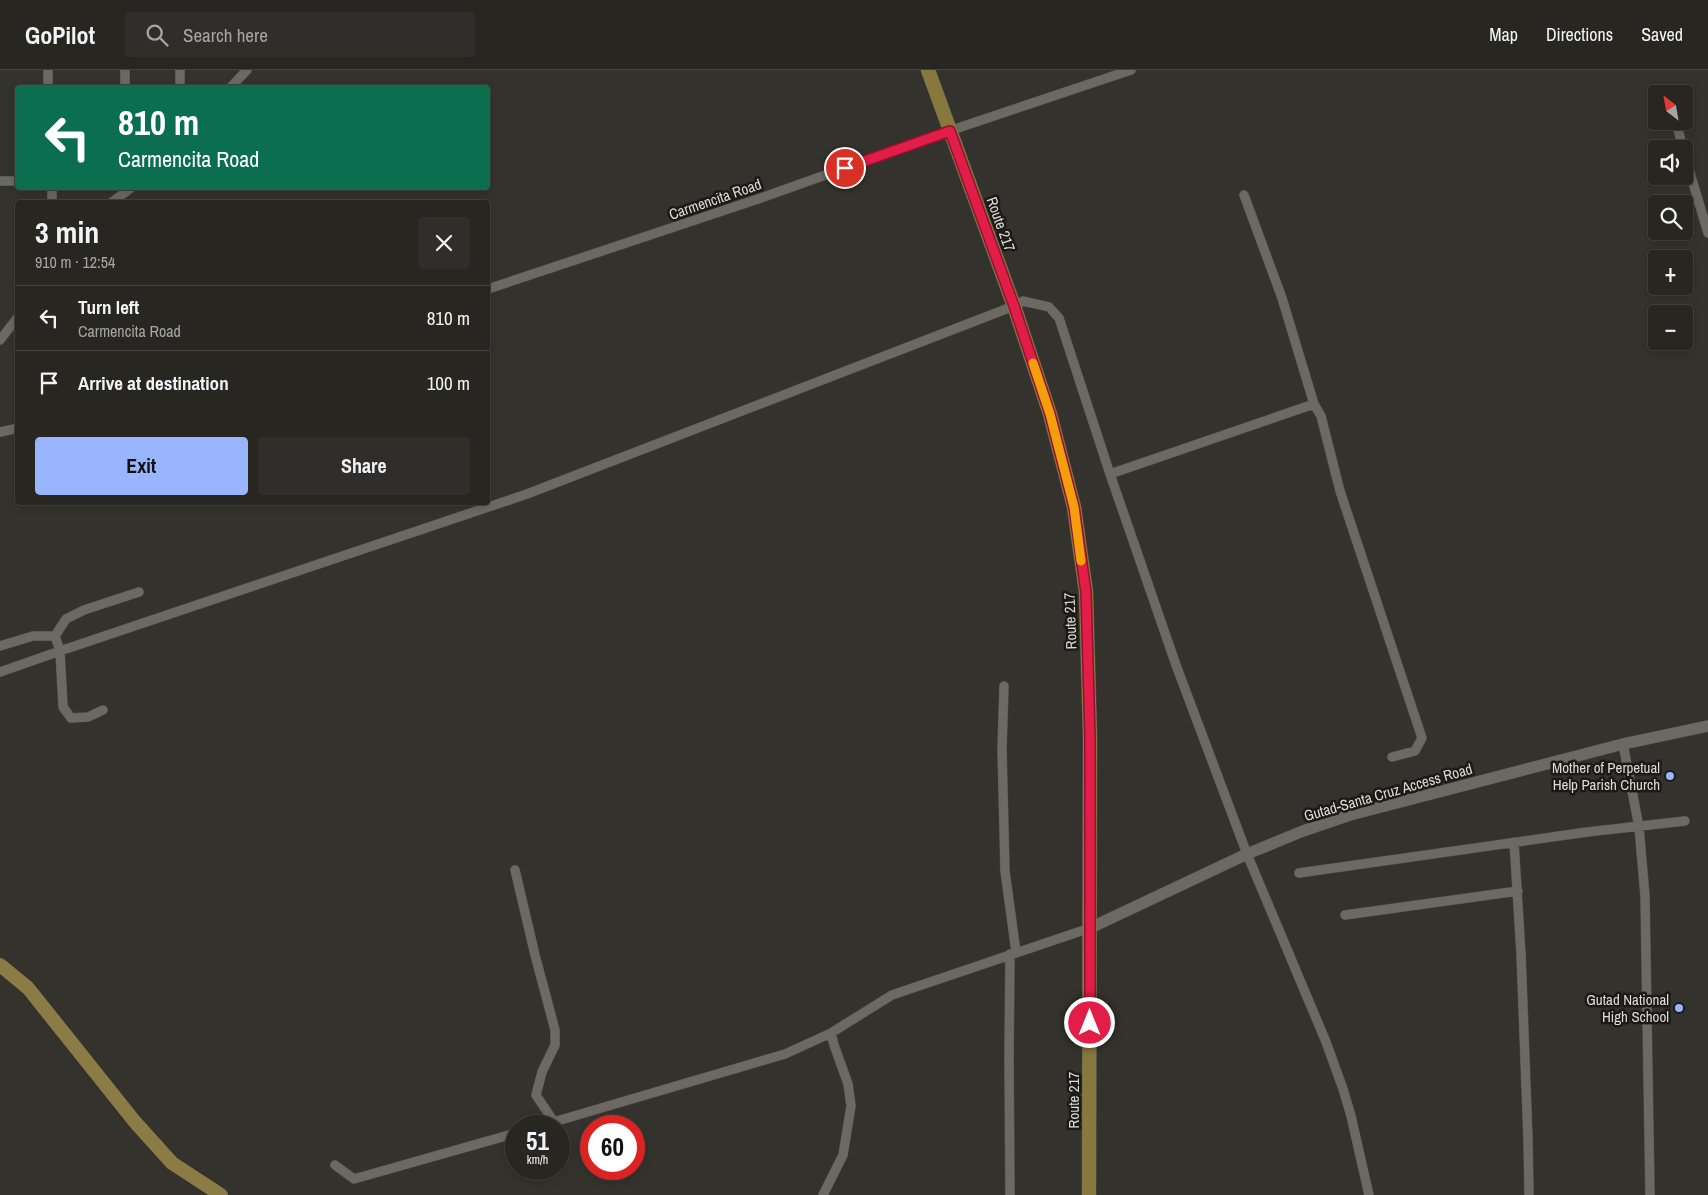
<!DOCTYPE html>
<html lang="en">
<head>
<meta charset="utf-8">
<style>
	:root { --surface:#272621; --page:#2f2e2a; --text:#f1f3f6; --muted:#a4a5a5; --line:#43433f; --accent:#99b5fd }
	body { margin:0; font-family:"Archivo Narrow",sans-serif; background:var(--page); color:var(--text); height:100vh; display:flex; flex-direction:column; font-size:19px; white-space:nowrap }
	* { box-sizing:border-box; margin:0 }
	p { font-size:16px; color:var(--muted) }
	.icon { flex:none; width:28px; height:28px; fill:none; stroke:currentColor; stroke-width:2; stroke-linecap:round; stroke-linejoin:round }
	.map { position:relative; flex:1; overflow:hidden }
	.panel { position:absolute; left:15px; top:130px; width:475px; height:305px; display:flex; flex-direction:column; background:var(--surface); border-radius:5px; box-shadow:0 2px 8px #0003,0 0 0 1px var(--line) }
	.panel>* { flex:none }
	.banner { position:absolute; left:15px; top:15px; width:475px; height:105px; border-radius:5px; box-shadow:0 2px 8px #0003,0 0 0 1px var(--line); background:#0b6e4f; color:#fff; overflow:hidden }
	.needle { width:32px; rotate:329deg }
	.fabs { position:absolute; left:1648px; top:15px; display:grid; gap:10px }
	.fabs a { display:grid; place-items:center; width:45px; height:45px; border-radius:5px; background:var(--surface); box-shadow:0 2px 8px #0003,0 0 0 1px var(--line); font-size:25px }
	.speed { position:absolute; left:505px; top:1045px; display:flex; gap:10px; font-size:25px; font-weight:700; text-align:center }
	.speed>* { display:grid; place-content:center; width:65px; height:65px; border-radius:50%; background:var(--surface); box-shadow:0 2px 8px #0003,0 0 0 1px var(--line); line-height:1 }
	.speed small { font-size:12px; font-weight:400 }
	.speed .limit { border:8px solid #d22; background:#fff; color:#111 }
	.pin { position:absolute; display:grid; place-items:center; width:42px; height:42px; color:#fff; margin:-21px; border:2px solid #fff; border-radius:50%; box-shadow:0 1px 5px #0007 }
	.me { position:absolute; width:55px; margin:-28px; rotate:0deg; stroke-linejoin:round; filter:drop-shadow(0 0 4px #0008) }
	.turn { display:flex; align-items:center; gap:18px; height:105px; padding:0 20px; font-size:22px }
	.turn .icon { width:65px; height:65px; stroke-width:2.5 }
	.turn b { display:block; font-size:35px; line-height:42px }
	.round { display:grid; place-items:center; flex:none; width:52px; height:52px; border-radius:5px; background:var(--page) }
	.overview { display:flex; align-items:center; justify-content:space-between; height:85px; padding:0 20px }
	h1 { font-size:30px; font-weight:700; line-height:38px }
	.button { display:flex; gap:10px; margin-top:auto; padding:10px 20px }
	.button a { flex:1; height:58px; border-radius:5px; background:var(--accent); color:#111; font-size:20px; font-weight:700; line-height:58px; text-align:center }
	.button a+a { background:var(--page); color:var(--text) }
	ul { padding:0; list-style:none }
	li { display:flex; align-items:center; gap:15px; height:65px; padding:0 20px; border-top:1px solid var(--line) }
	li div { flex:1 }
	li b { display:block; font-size:19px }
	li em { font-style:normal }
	header { display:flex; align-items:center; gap:30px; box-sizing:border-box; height:70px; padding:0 25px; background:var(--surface); border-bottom:1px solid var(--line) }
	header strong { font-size:24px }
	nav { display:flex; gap:28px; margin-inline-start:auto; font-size:18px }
	.search { width:350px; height:45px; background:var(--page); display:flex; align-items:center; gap:12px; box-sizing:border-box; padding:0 18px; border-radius:5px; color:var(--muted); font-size:19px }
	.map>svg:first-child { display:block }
</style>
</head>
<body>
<header>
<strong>GoPilot</strong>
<div class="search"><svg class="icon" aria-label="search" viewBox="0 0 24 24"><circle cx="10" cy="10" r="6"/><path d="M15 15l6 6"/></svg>Search here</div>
<nav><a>Map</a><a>Directions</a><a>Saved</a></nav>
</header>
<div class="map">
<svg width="1708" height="1125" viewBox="0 0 1708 1125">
	<rect width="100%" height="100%" fill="#34322c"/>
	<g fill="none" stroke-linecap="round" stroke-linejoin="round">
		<path stroke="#8b7c46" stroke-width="14" d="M0 895 28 918 135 1052 172 1093 221 1125"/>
		<defs>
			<path id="street" d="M48 0V18
				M125 0V18
				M180 0V18
				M230 18 247 0
				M1676 51 1683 79
				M1684 83 1708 163
				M0 111H18
				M52 118V132
				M1244 125 1282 228 1314 334 1321 346 1340 421 1422 668 1415 681 1392 687
				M112 132 131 118
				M488 219 758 129 949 61 1131 0
				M0 270 18 247
				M0 362 18 358
				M1110 404 1314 334
				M55 566 66 549 84 540 139 522
				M0 576 33 566H55L60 581 527 424 1014 236 1023 231 1049 237 1059 248 1110 404 1176 595 1247 784 1326 972 1343 1019 1351 1046 1369 1125
				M0 602 60 581 63 637 71 648 88 647 103 640
				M1004 616 1002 679 1005 801 1016 882
				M1623 674 1639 757 1645 826 1650 1125
				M1514 772 1521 884 1528 1069 1529 1125
				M515 800 535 885 555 960V975L542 1002 536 1025 554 1052
				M1299 803 1587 762 1685 751
				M1345 845 1518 821
				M540 1056 785 984 831 963 892 925 1090 858
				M335 1095 354 1109 516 1063
				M823 1125 843 1085 851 1036 848 1014 834 975 831 963
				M1010 1125 1009 987 1010 884"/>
			<path id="secondary" d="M1090 858 1247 784 1303 761 1350 745 1623 674 1708 656"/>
			<path id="primary" d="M928 0 1014 236 1050 344 1074 437 1086 522 1090 667 1089 1125"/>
		</defs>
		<use href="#street" stroke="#52504a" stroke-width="10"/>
		<use href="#secondary" stroke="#52504a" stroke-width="12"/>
		<use href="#primary" stroke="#52504a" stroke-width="15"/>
		<use href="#street" stroke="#6b6962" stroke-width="9"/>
		<use href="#secondary" stroke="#6b6962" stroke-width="11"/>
		<use href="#primary" stroke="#87783d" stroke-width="14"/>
	</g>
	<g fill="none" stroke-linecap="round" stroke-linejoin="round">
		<defs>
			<path id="route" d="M845 98 950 61 1014 236 1050 344 1074 437 1086 522 1090 667V953"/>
		</defs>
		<use href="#route" stroke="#92132f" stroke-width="12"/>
		<use href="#route" stroke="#e11d48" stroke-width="9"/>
		<path stroke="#f59e0b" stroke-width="9" d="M1033 293 1050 344 1074 437 1081 491"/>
	</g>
	<g fill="#99b5fd" stroke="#1b1a17" stroke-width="2">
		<circle cx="1670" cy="706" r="5"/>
		<circle cx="1679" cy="938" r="5"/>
	</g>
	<g text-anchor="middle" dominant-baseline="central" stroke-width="5" stroke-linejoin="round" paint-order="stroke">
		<g font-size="15" fill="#dcdbd6" stroke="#1b1a17">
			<text transform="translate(715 129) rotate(-19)">Carmencita Road</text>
			<text transform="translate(1001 154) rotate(70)">Route 217</text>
			<text transform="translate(1070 551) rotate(-92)">Route 217</text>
			<text transform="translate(1388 722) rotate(-16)">Gutad-Santa Cruz Access Road</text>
			<text transform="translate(1073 1030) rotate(-90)">Route 217</text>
		</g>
		<g font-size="15" fill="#dcdbd6" stroke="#1b1a17" text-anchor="end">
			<text x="1660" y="697">Mother of Perpetual<tspan x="1660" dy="17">Help Parish Church</tspan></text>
			<text x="1669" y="929">Gutad National<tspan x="1669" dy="17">High School</tspan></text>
		</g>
	</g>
</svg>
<div class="fabs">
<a><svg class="needle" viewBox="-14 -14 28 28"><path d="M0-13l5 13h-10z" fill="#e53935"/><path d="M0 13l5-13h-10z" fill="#a4a5a5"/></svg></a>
<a><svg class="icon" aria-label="sound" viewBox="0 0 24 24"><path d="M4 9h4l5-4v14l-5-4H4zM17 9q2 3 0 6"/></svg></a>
<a><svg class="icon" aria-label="search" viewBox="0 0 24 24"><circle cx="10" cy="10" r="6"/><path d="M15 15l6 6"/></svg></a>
<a>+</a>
<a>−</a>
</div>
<div class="speed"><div>51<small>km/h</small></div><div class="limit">60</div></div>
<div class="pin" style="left:845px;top:98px;background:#d93025"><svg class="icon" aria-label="arrive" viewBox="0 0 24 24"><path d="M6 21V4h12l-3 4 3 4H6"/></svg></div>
<svg class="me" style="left:1090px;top:953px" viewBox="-20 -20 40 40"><circle r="17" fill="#e11d48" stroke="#fff" stroke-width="3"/><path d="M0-11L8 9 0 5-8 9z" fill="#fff"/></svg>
<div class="banner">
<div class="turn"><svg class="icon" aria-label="left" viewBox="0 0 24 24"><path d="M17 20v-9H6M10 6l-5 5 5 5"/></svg><div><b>810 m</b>Carmencita Road</div></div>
</div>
<section class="panel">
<div class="overview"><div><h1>3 min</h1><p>910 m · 12:54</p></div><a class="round"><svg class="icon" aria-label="close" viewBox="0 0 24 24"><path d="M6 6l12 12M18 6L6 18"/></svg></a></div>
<ul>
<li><svg class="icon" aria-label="left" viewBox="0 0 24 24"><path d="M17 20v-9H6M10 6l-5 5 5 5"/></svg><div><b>Turn left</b><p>Carmencita Road</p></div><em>810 m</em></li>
<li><svg class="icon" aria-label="arrive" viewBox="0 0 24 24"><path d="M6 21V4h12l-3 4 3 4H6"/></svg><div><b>Arrive at destination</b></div><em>100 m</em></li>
</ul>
<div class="button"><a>Exit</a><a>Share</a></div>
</section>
</div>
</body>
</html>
